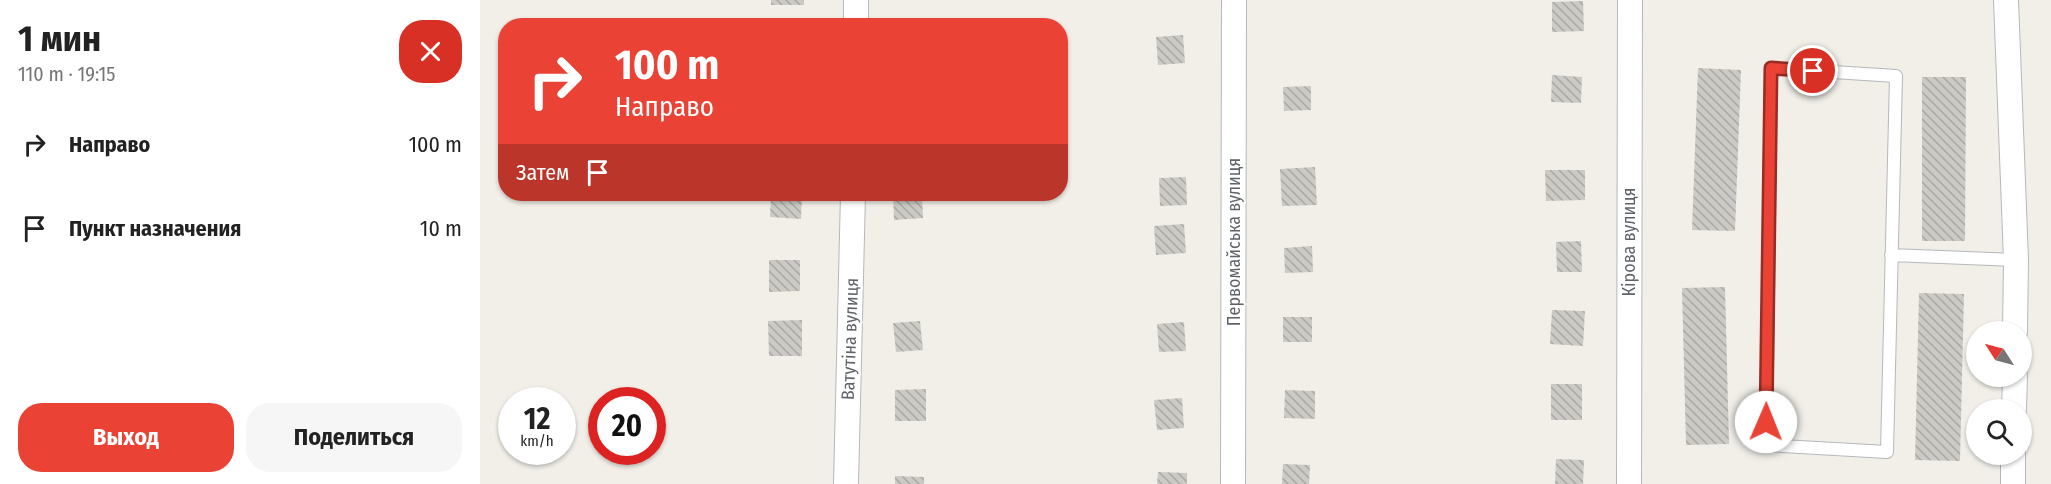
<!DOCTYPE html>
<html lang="ru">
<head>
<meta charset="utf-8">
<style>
	:root { --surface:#fff; --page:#f6f6f6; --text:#222; --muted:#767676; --accent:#ea4335 }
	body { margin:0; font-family:"Fira Sans Condensed",sans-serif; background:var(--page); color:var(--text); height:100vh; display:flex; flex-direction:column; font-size:22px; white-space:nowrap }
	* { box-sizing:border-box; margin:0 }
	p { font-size:20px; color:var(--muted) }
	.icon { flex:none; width:33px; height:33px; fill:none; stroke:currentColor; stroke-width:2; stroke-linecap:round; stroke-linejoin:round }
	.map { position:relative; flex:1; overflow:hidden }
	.sheet { display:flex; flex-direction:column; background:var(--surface); width:480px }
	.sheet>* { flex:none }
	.banner { position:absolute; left:18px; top:18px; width:570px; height:183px; border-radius:24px; box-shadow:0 2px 4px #0004; background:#ea4335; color:#fff; overflow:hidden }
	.needle { width:39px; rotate:306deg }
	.buttons { position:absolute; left:1486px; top:321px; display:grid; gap:12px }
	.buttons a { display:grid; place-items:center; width:66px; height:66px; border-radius:50%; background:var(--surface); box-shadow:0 2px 4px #0004; font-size:30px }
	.speed { position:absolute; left:18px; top:387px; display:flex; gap:12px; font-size:30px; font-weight:700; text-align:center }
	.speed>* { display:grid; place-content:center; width:78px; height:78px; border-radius:50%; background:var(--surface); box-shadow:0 2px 4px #0004; line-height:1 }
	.speed small { font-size:15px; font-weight:400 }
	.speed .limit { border:9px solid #d22; background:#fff; color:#111 }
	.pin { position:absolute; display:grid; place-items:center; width:51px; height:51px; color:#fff; margin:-26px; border:3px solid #fff; border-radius:50%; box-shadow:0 2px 6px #0007 }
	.me { position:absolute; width:66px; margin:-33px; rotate:1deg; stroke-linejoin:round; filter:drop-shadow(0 0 4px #0008) }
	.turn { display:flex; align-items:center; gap:21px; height:126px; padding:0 18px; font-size:27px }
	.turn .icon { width:78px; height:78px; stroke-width:2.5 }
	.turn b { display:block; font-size:42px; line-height:51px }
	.then { display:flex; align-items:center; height:57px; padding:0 18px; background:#0003; gap:12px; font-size:22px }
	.round { display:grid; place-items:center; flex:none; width:63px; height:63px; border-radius:24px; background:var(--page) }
	.summary { display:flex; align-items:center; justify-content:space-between; height:102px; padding:0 18px }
	h1 { font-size:36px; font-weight:700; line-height:45px }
	.primary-button { display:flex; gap:12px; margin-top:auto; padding:12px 18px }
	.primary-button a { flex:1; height:69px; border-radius:24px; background:var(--accent); color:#fff; font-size:24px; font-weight:700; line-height:69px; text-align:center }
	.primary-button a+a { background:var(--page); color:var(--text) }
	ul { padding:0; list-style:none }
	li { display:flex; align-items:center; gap:18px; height:84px; padding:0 18px }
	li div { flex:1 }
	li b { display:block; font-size:22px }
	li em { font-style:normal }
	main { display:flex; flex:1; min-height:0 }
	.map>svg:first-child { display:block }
</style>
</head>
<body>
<main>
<section class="sheet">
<div class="summary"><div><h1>1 мин</h1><p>110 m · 19:15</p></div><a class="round" style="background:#d93025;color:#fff"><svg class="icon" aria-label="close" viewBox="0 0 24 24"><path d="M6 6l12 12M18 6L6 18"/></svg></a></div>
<ul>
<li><svg class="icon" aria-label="right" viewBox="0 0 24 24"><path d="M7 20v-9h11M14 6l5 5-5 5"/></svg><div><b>Направо</b></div><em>100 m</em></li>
<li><svg class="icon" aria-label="arrive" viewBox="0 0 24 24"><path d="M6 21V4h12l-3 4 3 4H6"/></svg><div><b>Пункт назначения</b></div><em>10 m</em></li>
</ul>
<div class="primary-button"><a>Выход</a><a>Поделиться</a></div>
</section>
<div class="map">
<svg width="1571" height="484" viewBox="0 0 1571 484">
	<defs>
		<pattern id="building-back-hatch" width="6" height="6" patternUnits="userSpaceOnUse" patternTransform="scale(1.5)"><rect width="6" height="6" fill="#cccac5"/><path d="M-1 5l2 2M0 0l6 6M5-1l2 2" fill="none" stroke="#a9a8a4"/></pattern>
	</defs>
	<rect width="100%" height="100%" fill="#f1efe8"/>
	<path fill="url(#building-back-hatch)" d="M291 0H324V5H291Z
		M1103 1 1104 31 1072 32V2Z
		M703 35 705 63 678 65 676 37Z
		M1218 68 1261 70 1255 231 1212 230Z
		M1072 75 1102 77 1101 103 1071 102Z
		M1442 77H1486L1485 241H1442Z
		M831 86V110L804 111 803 87Z
		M835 167 837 205 802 206 800 169Z
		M1065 170H1105V200L1066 201Z
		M706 177 707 205 680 206 679 178Z
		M291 194H322L321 219 290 217Z
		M413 194H442L443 218 414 220Z
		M704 224 706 253 676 255 674 226Z
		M1101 241 1102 272H1077L1076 242Z
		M832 246 833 272 805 273 804 248Z
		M289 260H320V291L289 292Z
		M1245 287 1249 444 1206 445 1202 288Z
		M1439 293 1484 294 1480 461 1435 460Z
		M1072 310 1105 311 1103 346 1070 344Z
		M803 317H832V342H803Z
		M322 320V356H289L288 321Z
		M440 321 443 350 416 352 413 323Z
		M704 322 706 351 679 352 677 324Z
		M1071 384H1102V420H1071Z
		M446 389V421H415V390Z
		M805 390 835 391V419L804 418Z
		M702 398 704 428 677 430 674 400Z
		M1076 459 1104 460 1103 484H1075Z
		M803 464 830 465 829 484H802Z
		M678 472 707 473V484H677Z
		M415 476 444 477V484H415Z"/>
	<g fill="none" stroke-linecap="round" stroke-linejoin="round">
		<defs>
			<path id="service" d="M1291 68 1416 76 1407 452 1286 445Z
				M1411 255 1536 260"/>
			<path id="minor" d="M1526 0 1536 260 1535 332
				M376 26V0
				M1534 410 1535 376
				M366 484 373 194
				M753 484 754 0
				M1149 484 1150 0
				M1533 484V454"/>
		</defs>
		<use href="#service" stroke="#b5b8bc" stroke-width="14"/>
		<use href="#minor" stroke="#b5b8bc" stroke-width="26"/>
		<use href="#service" stroke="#fff" stroke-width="12"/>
		<use href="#minor" stroke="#fff" stroke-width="24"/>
	</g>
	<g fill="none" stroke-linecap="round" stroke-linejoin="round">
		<defs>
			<path id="route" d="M1286 422 1291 68 1333 71"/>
		</defs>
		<use href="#route" stroke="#982c22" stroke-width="15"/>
		<use href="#route" stroke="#ea4335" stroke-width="10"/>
	</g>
	<g text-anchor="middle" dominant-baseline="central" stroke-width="4.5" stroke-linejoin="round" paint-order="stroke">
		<g font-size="18" fill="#5f6368" stroke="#fff">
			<text transform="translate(754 242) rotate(-90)">Первомайська вулиця</text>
			<text transform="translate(1149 242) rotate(-90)">Кірова вулиця</text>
			<text transform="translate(370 339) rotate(-88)">Ватутіна вулиця</text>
		</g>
	</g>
</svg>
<div class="buttons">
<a><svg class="needle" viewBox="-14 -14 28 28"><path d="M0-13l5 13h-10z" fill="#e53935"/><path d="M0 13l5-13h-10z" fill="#767676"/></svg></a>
<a><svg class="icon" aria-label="search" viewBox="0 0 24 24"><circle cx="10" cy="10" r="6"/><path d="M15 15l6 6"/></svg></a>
</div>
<div class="speed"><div>12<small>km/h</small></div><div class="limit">20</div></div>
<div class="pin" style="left:1333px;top:71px;background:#d93025"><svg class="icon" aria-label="arrive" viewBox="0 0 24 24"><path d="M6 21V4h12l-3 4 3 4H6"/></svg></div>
<svg class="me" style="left:1286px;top:422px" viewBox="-20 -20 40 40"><circle r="19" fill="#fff"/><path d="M0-13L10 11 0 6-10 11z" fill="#ea4335"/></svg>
<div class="banner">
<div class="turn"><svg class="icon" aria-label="right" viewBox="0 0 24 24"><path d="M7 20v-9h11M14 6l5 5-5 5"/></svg><div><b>100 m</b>Направо</div></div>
<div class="then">Затем<svg class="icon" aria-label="arrive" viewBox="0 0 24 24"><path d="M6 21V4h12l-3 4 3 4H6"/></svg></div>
</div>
</div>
</main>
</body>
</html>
